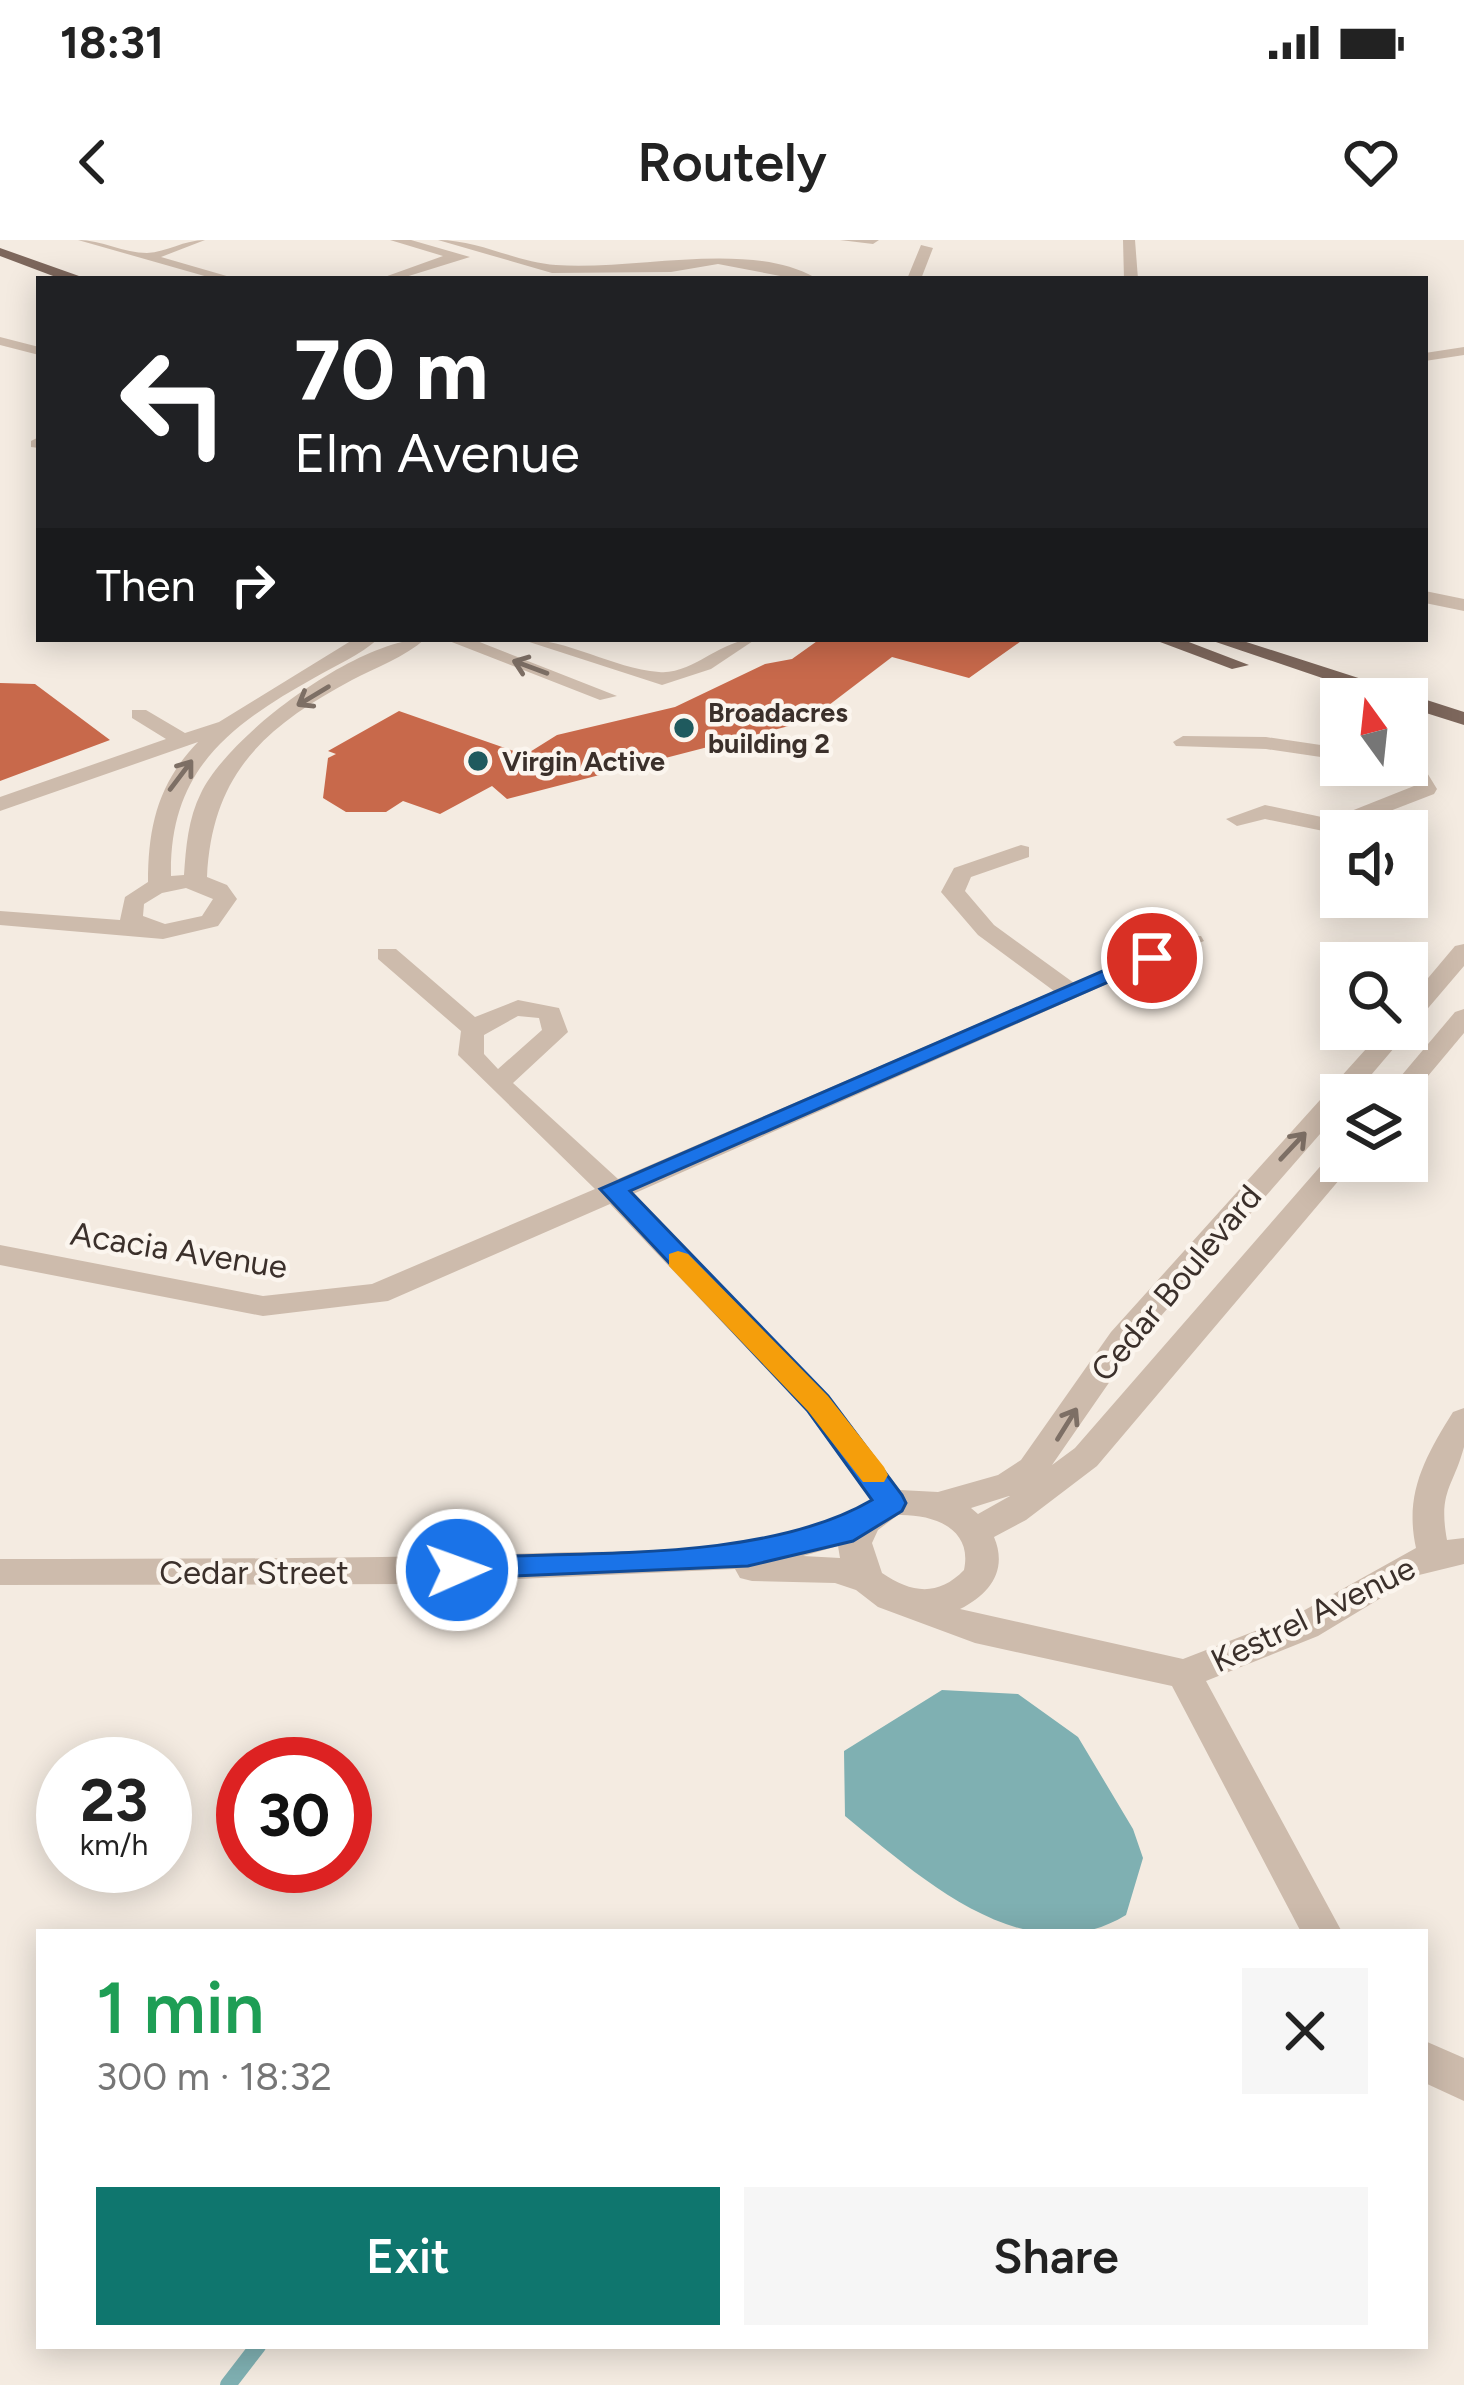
<!DOCTYPE html>
<html lang="en">
<head>
<meta charset="utf-8">
<style>
	:root { --surface:#fff; --page:#f6f6f6; --text:#222; --muted:#767676; --accent:#0f766e }
	body { margin:0; font-family:Figtree,sans-serif; background:var(--page); color:var(--text); height:100vh; display:flex; flex-direction:column; font-size:45px; white-space:nowrap }
	* { box-sizing:border-box; margin:0 }
	p { font-size:39px; color:var(--muted) }
	.icon { flex:none; width:66px; height:66px; fill:none; stroke:currentColor; stroke-width:2; stroke-linecap:round; stroke-linejoin:round }
	.map { position:relative; flex:1; overflow:hidden }
	.sheet { position:absolute; left:36px; top:1689px; width:1392px; height:420px; display:flex; flex-direction:column; background:var(--surface); border-radius:0px; box-shadow:0 6px 30px #0003 }
	.sheet>* { flex:none }
	.guide { position:absolute; left:36px; top:36px; width:1392px; height:366px; border-radius:0px; box-shadow:0 6px 30px #0003; background:#202124; color:#fff; overflow:hidden }
	.needle { width:78px; rotate:345deg }
	.buttons { position:absolute; left:1320px; top:438px; display:grid; gap:24px }
	.buttons a { display:grid; place-items:center; width:108px; height:108px; border-radius:0px; background:var(--surface); box-shadow:0 6px 30px #0003; font-size:60px }
	.speed { position:absolute; left:36px; top:1497px; display:flex; gap:24px; font-size:60px; font-weight:700; text-align:center }
	.speed>* { display:grid; place-content:center; width:156px; height:156px; border-radius:50%; background:var(--surface); box-shadow:0 6px 30px #0003; line-height:1 }
	.speed small { font-size:30px; font-weight:400 }
	.speed .limit { border:18px solid #d22; background:#fff; color:#111 }
	.pin { position:absolute; display:grid; place-items:center; width:102px; height:102px; color:#fff; margin:-51px; border:6px solid #fff; border-radius:50%; box-shadow:0 3px 12px #0007 }
	.me { position:absolute; width:132px; margin:-66px; rotate:88deg; stroke-linejoin:round; filter:drop-shadow(0 0 9px #0008) }
	.turn { display:flex; align-items:center; gap:42px; height:252px; padding:0 60px; font-size:54px }
	.turn .icon { width:156px; height:156px; stroke-width:2.5 }
	.turn b { display:block; font-size:84px; line-height:102px }
	.then { display:flex; align-items:center; height:114px; padding:0 60px; background:#0003; gap:24px; font-size:45px }
	.round { display:grid; place-items:center; flex:none; width:126px; height:126px; border-radius:0px; background:var(--page) }
	.head { display:flex; align-items:center; justify-content:space-between; height:204px; padding:0 60px }
	h1 { font-size:72px; font-weight:600; line-height:90px; color:#1e9e55 }
	.button { display:flex; gap:24px; margin-top:auto; padding:24px 60px }
	.button a { flex:1; height:138px; border-radius:0px; background:var(--accent); color:#fff; font-size:48px; font-weight:600; line-height:138px; text-align:center }
	.button a+a { background:var(--page); color:var(--text) }
	.status { display:flex; justify-content:space-between; align-items:center; height:84px; padding:0 60px; background:var(--surface); direction:ltr }
	.status svg { height:33px; fill:currentColor }
	header { display:flex; justify-content:space-between; align-items:center; height:156px; padding:0 60px; background:var(--surface); font-size:54px; font-weight:600 }
	.map>svg:first-child { display:block }
</style>
</head>
<body>
<div class="status"><b>18:31</b><svg viewBox="0 0 49 12"><path d="M0 12V9h3v3zM5 12V6h3v6zM10 12V3h3v9zM15 12V0h3v12zM26 1h20v11H26zM47 4h2v5h-2z"/></svg></div>
<header><svg class="icon" aria-label="back" viewBox="0 0 24 24"><path d="M15 5l-7 7 7 7"/></svg>Routely<svg class="icon" aria-label="heart" viewBox="0 0 24 24"><path d="M12 20l-8-8c-3-5 5-10 8-4 3-6 11-1 8 4z"/></svg></header>
<div class="map">
<svg width="1464" height="2145" viewBox="0 0 1464 2145">
	<rect width="100%" height="100%" fill="#f4ebe1"/>
	<path fill="#7fb0b2" d="M942 1450 1018 1454 1078 1497 1133 1589 1143 1618 1126 1675C1026 1736 919 1636 845 1576L844 1511Z"/>
	<g fill="none" stroke-linecap="round" stroke-linejoin="round">
		<path stroke="#7fb0b2" stroke-width="16" d="M228 2145 258 2106"/>
	</g>
	<path fill="#c8694b" d="M820 399H1024L969 438 892 417 808 481 507 559 492 546 440 574 403 561 386 572H346L323 558 328 518 336 514 328 511 399 471 525 515 557 495 675 467 765 424 792 419Z
		M0 443 35 444 110 500 0 541Z"/>
	<g fill="none" stroke-linecap="round" stroke-linejoin="round">
		<path fill="#cdbbac" fill-rule="evenodd" d="M78 0C101 0 124 13 147 13 167 12 184 0 205 0L161 17 237 39H215Z
			M390 0H411L470 17 399 39H379L443 16Z
			M438 0C479 0 515 22 556 25 632 31 747 0 814 37L796 39 718 24 671 32 552 33Z
			M840 0H879L873 4Z
			M1123 0H1135L1138 39H1124Z
			M921 5 933 8 921 39H907Z
			M0 97 39 107V115L0 105Z
			M1464 107V115L1425 121V113Z
			M39 197V208L31 207V201Z
			M1425 351 1464 359V371L1425 363Z
			M354 399H378C360 415 335 426 314 438 228 486 169 531 171 636L184 635C186 607 188 579 201 553 230 493 359 399 425 399 405 417 375 428 352 440 264 487 212 534 207 637L227 645 237 659 218 686 163 699 0 685V671L120 680 125 657 148 642C148 587 158 543 198 502L0 571V557L166 499 132 478V470H146L185 493 219 482ZM186 648 213 659 202 676 165 684 143 676 144 664 162 653Z
			M444 399H472L617 456 600 460Z
			M520 399C570 399 611 428 659 432 693 435 720 399 756 399L711 429 662 445Z
			M1183 496 1266 497 1341 508V520L1266 509 1176 506 1173 502Z
			M1407 523 1426 531 1437 549 1434 554 1333 593 1265 579 1237 586 1226 579 1265 565 1331 579 1414 546 1383 525Z
			M1021 605 1029 607V617L971 637 965 651 994 685 1074 743 1183 696H1201L1204 701 633 954 829 1156 900 1250 938 1252 998 1235 1021 1220 1111 1092 1384 789H1407V763L1455 706 1464 704V726L1354 855H1341V870L1133 1108 1052 1225 1075 1208 1331 914 1341 911V921H1354L1351 926 1097 1226 1026 1280 994 1297C1008 1330 990 1354 960 1369L1183 1419 1294 1376 1416 1308C1404 1254 1425 1217 1453 1172L1464 1168C1464 1180 1464 1196 1464 1207 1453 1248 1438 1251 1447 1300L1464 1298V1324L1419 1335 1318 1396 1206 1441 1342 1692H1301L1172 1446 975 1403 878 1367 856 1350 835 1343 752 1341 740 1338 735 1329 411 1344 0 1345V1319C180 1319 360 1319 540 1313 637 1309 791 1319 871 1260L807 1172 610 964 388 1061 263 1076 0 1025V1005L263 1056 372 1044 595 949 458 815 461 791 378 719V709H396L475 777 518 760 559 768 568 792 513 843 618 939 1054 751 978 695 941 652 954 628ZM518 776 539 778 542 790 498 829 484 814V795ZM1010 1256 978 1274 971 1268 1009 1256ZM898 1275C933 1274 973 1288 964 1330 938 1357 911 1353 882 1333L872 1303 878 1290ZM838 1306 840 1318 803 1316Z
			M1464 769V793L1407 861V855H1385L1455 772Z
			M1425 1801 1464 1818V1861L1425 1843Z"/>
		<path fill="#7d675c" fill-rule="evenodd" d="M0 8 79 36 81 39H61L0 16Z
			M1152 399H1181L1249 425 1232 429Z
			M1207 399H1237L1464 472V485L1407 467V459H1384Z"/>
	</g>
	<defs><path id="oneway-shaft" d="M-6 0H5M1.5-3L5.5 0L1.5 3" fill="none" stroke-width="1.6" stroke-linecap="round" stroke-linejoin="round" transform="scale(3)"/></defs>
	<g stroke="#7d6f65">
		<use href="#oneway-shaft" transform="translate(530 427) rotate(-160)"/>
		<use href="#oneway-shaft" transform="translate(313 456) rotate(149)"/>
		<use href="#oneway-shaft" transform="translate(181 535) rotate(-53)"/>
		<use href="#oneway-shaft" transform="translate(1293 906) rotate(-47)"/>
		<use href="#oneway-shaft" transform="translate(1067 1184) rotate(-58)"/>
	</g>
	<path fill="#1a73e8" stroke="#114b97" stroke-width="3" d="M1144 713 1163 718 630 951 828 1156 902 1255 906 1263 902 1271 853 1301 748 1326 446 1339 441 1330 446 1321 457 1318C582 1311 764 1323 872 1260L808 1171 600 949Z"/>
	<path fill="#f59e0b" d="M678 1011 688 1014 828 1156 884 1227 888 1235 884 1242H863L808 1171 669 1026V1014Z"/>
	<g fill="#1f5a5e" stroke="#fbf5ee" stroke-width="4.5">
		<circle cx="684" cy="488" r="12"/>
		<circle cx="478" cy="521" r="12"/>
	</g>
	<g text-anchor="middle" dominant-baseline="central" stroke-width="9" stroke-linejoin="round" paint-order="stroke">
		<g font-size="27" font-weight="bold" fill="#3b302b" stroke="#fbf5ee" text-anchor="start">
			<text x="708" y="472">Broadacres<tspan x="708" dy="31">building 2</tspan></text>
			<text x="502" y="521">Virgin Active</text>
		</g>
		<g font-size="33" fill="#3b302b" stroke="#fbf5ee">
			<text transform="translate(179 1010) rotate(9)">Acacia Avenue</text>
			<text transform="translate(1176 1043) rotate(-50)">Cedar Boulevard</text>
			<text x="254" y="1332">Cedar Street</text>
			<text transform="translate(1313 1374) rotate(-26)">Kestrel Avenue</text>
		</g>
	</g>
</svg>
<div class="buttons">
<a><svg class="needle" viewBox="-14 -14 28 28"><path d="M0-13l5 13h-10z" fill="#e53935"/><path d="M0 13l5-13h-10z" fill="#767676"/></svg></a>
<a><svg class="icon" aria-label="sound" viewBox="0 0 24 24"><path d="M4 9h4l5-4v14l-5-4H4zM17 9q2 3 0 6"/></svg></a>
<a><svg class="icon" aria-label="search" viewBox="0 0 24 24"><circle cx="10" cy="10" r="6"/><path d="M15 15l6 6"/></svg></a>
<a><svg class="icon" aria-label="layers" viewBox="0 0 24 24"><path d="M12 4l9 5-9 5-9-5zM3 14l9 5 9-5"/></svg></a>
</div>
<div class="speed"><div>23<small>km/h</small></div><div class="limit">30</div></div>
<div class="pin" style="left:1152px;top:718px;background:#d93025"><svg class="icon" aria-label="arrive" viewBox="0 0 24 24"><path d="M6 21V4h12l-3 4 3 4H6"/></svg></div>
<svg class="me" style="left:457px;top:1330px" viewBox="-20 -20 40 40"><circle r="17" fill="#1a73e8" stroke="#fff" stroke-width="3"/><path d="M0-11L8 9 0 5-8 9z" fill="#fff"/></svg>
<div class="guide">
<div class="turn"><svg class="icon" aria-label="left" viewBox="0 0 24 24"><path d="M17 20v-9H6M10 6l-5 5 5 5"/></svg><div><b>70 m</b>Elm Avenue</div></div>
<div class="then">Then<svg class="icon" aria-label="right" viewBox="0 0 24 24"><path d="M7 20v-9h11M14 6l5 5-5 5"/></svg></div>
</div>
<section class="sheet">
<div class="head"><div><h1>1 min</h1><p>300 m · 18:32</p></div><a class="round"><svg class="icon" aria-label="close" viewBox="0 0 24 24"><path d="M6 6l12 12M18 6L6 18"/></svg></a></div>
<div class="button"><a>Exit</a><a>Share</a></div>
</section>
</div>
</body>
</html>
